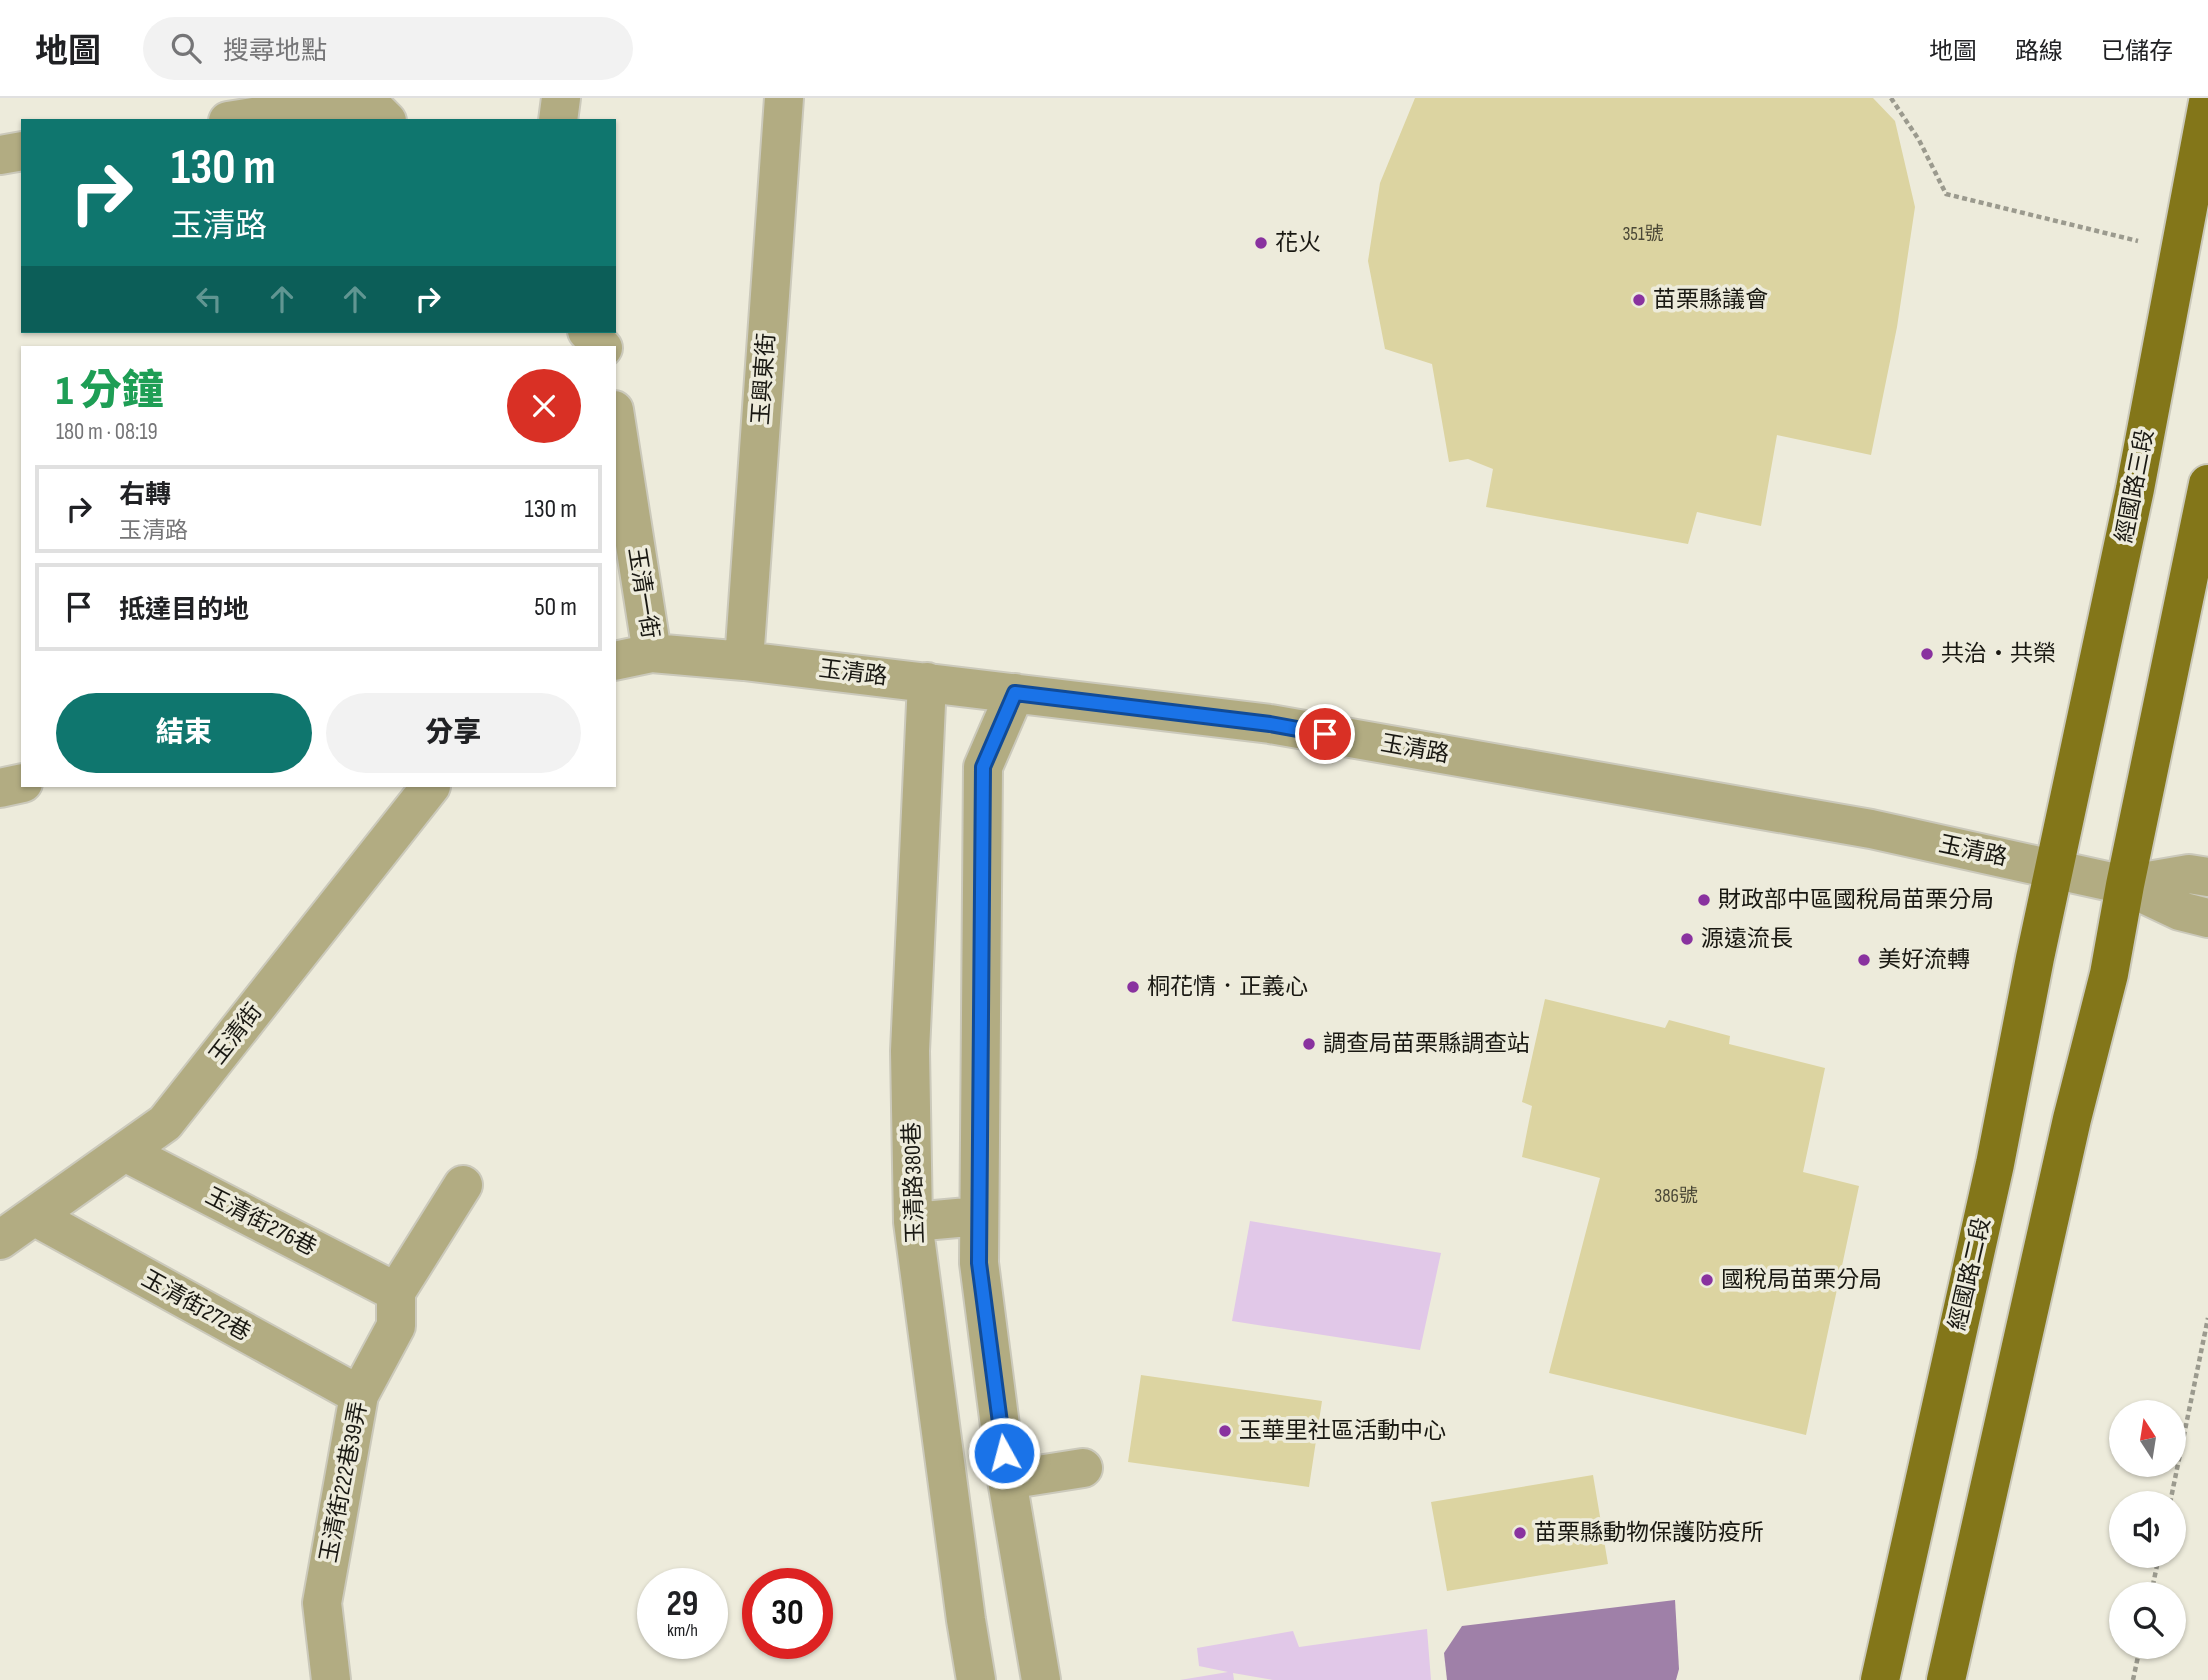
<!DOCTYPE html>
<html lang="zh-TW">
<head>
<meta charset="utf-8">
<style>
	:root { --surface:#fff; --page:#f2f2f2; --text:#202124; --muted:#757577; --line:#e0e0e0; --accent:#0f766e }
	body { margin:0; font-family:"Sofia Sans Condensed","Noto Sans TC",sans-serif; background:var(--page); color:var(--text); height:100vh; display:flex; flex-direction:column; font-size:26px; white-space:nowrap }
	* { box-sizing:border-box; margin:0 }
	p { font-size:23px; color:var(--muted) }
	.icon { flex:none; width:38px; height:38px; fill:none; stroke:currentColor; stroke-width:2; stroke-linecap:round; stroke-linejoin:round }
	.map { position:relative; flex:1; overflow:hidden }
	.drawer { position:absolute; left:21px; top:248px; width:595px; height:441px; display:flex; flex-direction:column; background:var(--surface); border-radius:0px; box-shadow:0 2px 5px #0004 }
	.drawer>* { flex:none }
	.banner { position:absolute; left:21px; top:21px; width:595px; height:214px; border-radius:0px; box-shadow:0 2px 5px #0004; background:#0f766e; color:#fff; overflow:hidden }
	.needle { width:46px; rotate:348deg }
	.buttons { position:absolute; left:2109px; top:1302px; display:grid; gap:14px }
	.buttons a { display:grid; place-items:center; width:77px; height:77px; border-radius:50%; background:var(--surface); box-shadow:0 2px 5px #0004; font-size:35px }
	.speed { position:absolute; left:637px; top:1470px; display:flex; gap:14px; font-size:35px; font-weight:700; text-align:center }
	.speed>* { display:grid; place-content:center; width:91px; height:91px; border-radius:50%; background:var(--surface); box-shadow:0 2px 5px #0004; line-height:1 }
	.speed small { font-size:18px; font-weight:400 }
	.speed .limit { border:10px solid #d22; background:#fff; color:#111 }
	.pin { position:absolute; display:grid; place-items:center; width:60px; height:60px; color:#fff; margin:-30px; border:4px solid #fff; border-radius:50%; box-shadow:0 2px 7px #0007 }
	.me { position:absolute; width:77px; margin:-38px; rotate:353deg; stroke-linejoin:round; filter:drop-shadow(0 0 5px #0008) }
	.turn { display:flex; align-items:center; gap:24px; height:147px; padding:0 35px; font-size:32px }
	.turn .icon { width:91px; height:91px; stroke-width:2.5 }
	.turn b { display:block; font-size:49px; line-height:60px }
	.lanes { display:flex; align-items:center; height:66px; padding:0 35px; background:#0003; justify-content:center; gap:35px; direction:ltr }
	.lanes .off { opacity:.35 }
	.round { display:grid; place-items:center; flex:none; width:74px; height:74px; border-radius:37px; background:var(--page) }
	.overview { display:flex; align-items:center; justify-content:space-between; height:119px; padding:0 35px }
	h1 { font-size:42px; font-weight:800; line-height:52px; color:#1e9e55 }
	.primary-button { display:flex; gap:14px; margin-top:auto; padding:14px 35px }
	.primary-button a { flex:1; height:80px; border-radius:42px; background:var(--accent); color:#fff; font-size:28px; font-weight:800; line-height:80px; text-align:center }
	.primary-button a+a { background:var(--page); color:var(--text) }
	ul { padding:0; list-style:none }
	li { display:flex; align-items:center; gap:21px; height:88px; margin:0 14px 10px; padding:0 21px; border:4px solid var(--line); border-radius:0px }
	li div { flex:1 }
	li b { display:block; font-size:26px }
	li em { font-style:normal }
	header { display:flex; align-items:center; gap:42px; box-sizing:border-box; height:98px; padding:0 35px; background:var(--surface); border-bottom:2px solid var(--line) }
	header strong { font-size:33px }
	nav { display:flex; gap:38px; margin-inline-start:auto; font-size:24px }
	.search { width:490px; height:63px; background:var(--page); display:flex; align-items:center; gap:18px; box-sizing:border-box; padding:0 24px; border-radius:38px; color:var(--muted); font-size:26px }
	.map>svg:first-child { display:block }
</style>
</head>
<body>
<header>
<strong>地圖</strong>
<div class="search"><svg class="icon" aria-label="search" viewBox="0 0 24 24"><circle cx="10" cy="10" r="6"/><path d="M15 15l6 6"/></svg>搜尋地點</div>
<nav><a>地圖</a><a>路線</a><a>已儲存</a></nav>
</header>
<div class="map">
<svg width="2208" height="1582" viewBox="0 0 2208 1582">
	<rect width="100%" height="100%" fill="#edebdb"/>
	<path fill="#e1c8e8" d="M1250 1123 1441 1155 1420 1252 1232 1223Z
		M1427 1531 1431 1582H1273L1233 1575 1234 1582H1180L1228 1574 1199 1568 1197 1550 1293 1533 1299 1549Z"/>
	<path fill="#9f80a8" d="M1675 1502 1679 1571 1676 1582H1447L1444 1555 1462 1528Z"/>
	<path fill="#dcd4a1" d="M1415 0H1873L1895 23 1915 109 1897 229 1871 357 1777 337 1761 428 1697 414 1688 446 1486 409 1493 371 1468 361 1449 364 1432 266 1385 251 1368 163 1380 85Z
		M1545 901 1665 930 1669 922 1730 938 1729 946 1825 970 1803 1074 1859 1088 1806 1337 1549 1275 1600 1080 1522 1059 1532 1008 1522 1004Z
		M1141 1277 1322 1303 1309 1389 1128 1364Z
		M1593 1377 1608 1466 1447 1493 1431 1404Z"/>
	<g fill="none" stroke-linecap="round" stroke-linejoin="round">
		<defs>
			<path id="minor" d="M228 23 311 10 376 12 387 23
				M558 23 561 0
				M0 57 23 53
				M587 233 603 250
				M614 312 652 555
				M614 563 652 555 744 563 1270 626 1871 731 2125 787 2180 813 2208 820
				M744 563 784 0
				M927 584 910 953 913 1124 966 1522 976 1582
				M1015 595 983 669 979 1165 1007 1382 1041 1582
				M0 690 23 685
				M2125 787 2189 776 2208 779
				M125 1054 396 1194
				M34 1118 359 1297
				M913 1124 979 1118
				M0 1142 165 1025 431 688
				M1007 1382 1083 1370
				M331 1582 322 1505 359 1297 396 1228V1194L463 1087"/>
			<path id="major" d="M1880 1582 1995 1066 2035 860 2135 391 2208 4
				M1946 1582 2072 1021 2109 876 2125 787 2208 386"/>
		</defs>
		<use href="#minor" stroke="#cbc9bb" stroke-width="42"/>
		<use href="#major" stroke="#cbc9bb" stroke-width="42"/>
		<path stroke="#9b9a8e" stroke-width="4.5" stroke-dasharray="5 3.5" stroke-linecap="butt" d="M1891 0 1919 42 1946 96 2138 143
			M2170 1405 2208 1220
			M2151 1496 2159 1458
			M2133 1582 2140 1549"/>
		<use href="#minor" stroke="#b2ac82" stroke-width="38"/>
		<use href="#major" stroke="#837619" stroke-width="38"/>
	</g>
	<g fill="none" stroke-linecap="round" stroke-linejoin="round">
		<defs>
			<path id="route" d="M1004 1355 979 1165 983 669 1015 595 1270 626 1325 636"/>
		</defs>
		<use href="#route" stroke="#114b97" stroke-width="18"/>
		<use href="#route" stroke="#1a73e8" stroke-width="12"/>
	</g>
	<g fill="#89329f" stroke="#edebdb" stroke-width="2.5">
		<circle cx="1261" cy="145" r="7"/>
		<circle cx="1639" cy="202" r="7"/>
		<circle cx="1927" cy="556" r="7"/>
		<circle cx="1704" cy="802" r="7"/>
		<circle cx="1687" cy="841" r="7"/>
		<circle cx="1864" cy="862" r="7"/>
		<circle cx="1133" cy="889" r="7"/>
		<circle cx="1309" cy="946" r="7"/>
		<circle cx="1707" cy="1182" r="7"/>
		<circle cx="1225" cy="1333" r="7"/>
		<circle cx="1520" cy="1435" r="7"/>
	</g>
	<g text-anchor="middle" dominant-baseline="central" stroke-width="7" stroke-linejoin="round" paint-order="stroke">
		<g font-size="19" fill="#4a4736">
			<text x="1643" y="136">351號</text>
			<text x="1676" y="1098">386號</text>
		</g>
		<g font-size="23" fill="#191812" stroke="#edebdb" text-anchor="start">
			<text x="1275" y="145">花火</text>
			<text x="1653" y="202">苗栗縣議會</text>
			<text x="1941" y="556">共治‧共榮</text>
			<text x="1718" y="802">財政部中區國稅局苗栗分局</text>
			<text x="1701" y="841">源遠流長</text>
			<text x="1878" y="862">美好流轉</text>
			<text x="1147" y="889">桐花情．正義心</text>
			<text x="1323" y="946">調查局苗栗縣調查站</text>
			<text x="1721" y="1182">國稅局苗栗分局</text>
			<text x="1239" y="1333">玉華里社區活動中心</text>
			<text x="1534" y="1435">苗栗縣動物保護防疫所</text>
		</g>
		<g font-size="23" fill="#191812" stroke="#edebdb">
			<text transform="translate(764 281) rotate(-86)">玉興東街</text>
			<text transform="translate(2135 388) rotate(-79)">經國路三段</text>
			<text transform="translate(643 495) rotate(81)">玉清一街</text>
			<text transform="translate(853 575) rotate(7)">玉清路</text>
			<text transform="translate(1415 651) rotate(10)">玉清路</text>
			<text transform="translate(1973 753) rotate(12)">玉清路</text>
			<text transform="translate(236 936) rotate(-52)">玉清街</text>
			<text transform="translate(914 1085) rotate(-92)">玉清路380巷</text>
			<text transform="translate(261 1124) rotate(27)">玉清街276巷</text>
			<text transform="translate(1970 1176) rotate(-77)">經國路二段</text>
			<text transform="translate(196 1208) rotate(29)">玉清街272巷</text>
			<text transform="translate(344 1384) rotate(-79)">玉清街222巷39弄</text>
		</g>
	</g>
</svg>
<div class="buttons">
<a><svg class="needle" viewBox="-14 -14 28 28"><path d="M0-13l5 13h-10z" fill="#e53935"/><path d="M0 13l5-13h-10z" fill="#757577"/></svg></a>
<a><svg class="icon" aria-label="sound" viewBox="0 0 24 24"><path d="M4 9h4l5-4v14l-5-4H4zM17 9q2 3 0 6"/></svg></a>
<a><svg class="icon" aria-label="search" viewBox="0 0 24 24"><circle cx="10" cy="10" r="6"/><path d="M15 15l6 6"/></svg></a>
</div>
<div class="speed"><div>29<small>km/h</small></div><div class="limit">30</div></div>
<div class="pin" style="left:1325px;top:636px;background:#d93025"><svg class="icon" aria-label="arrive" viewBox="0 0 24 24"><path d="M6 21V4h12l-3 4 3 4H6"/></svg></div>
<svg class="me" style="left:1004px;top:1355px" viewBox="-20 -20 40 40"><circle r="17" fill="#1a73e8" stroke="#fff" stroke-width="3"/><path d="M0-11L8 9 0 5-8 9z" fill="#fff"/></svg>
<div class="banner">
<div class="turn"><svg class="icon" aria-label="right" viewBox="0 0 24 24"><path d="M7 20v-9h11M14 6l5 5-5 5"/></svg><div><b>130 m</b>玉清路</div></div>
<div class="lanes"><svg class="icon off" aria-label="left" viewBox="0 0 24 24"><path d="M17 20v-9H6M10 6l-5 5 5 5"/></svg><svg class="icon off" aria-label="ahead" viewBox="0 0 24 24"><path d="M12 20V5M6 11l6-6 6 6"/></svg><svg class="icon off" aria-label="ahead" viewBox="0 0 24 24"><path d="M12 20V5M6 11l6-6 6 6"/></svg><svg class="icon" aria-label="right" viewBox="0 0 24 24"><path d="M7 20v-9h11M14 6l5 5-5 5"/></svg></div>
</div>
<section class="drawer">
<div class="overview"><div><h1>1 分鐘</h1><p>180 m · 08:19</p></div><a class="round" style="background:#d93025;color:#fff"><svg class="icon" aria-label="close" viewBox="0 0 24 24"><path d="M6 6l12 12M18 6L6 18"/></svg></a></div>
<ul>
<li><svg class="icon" aria-label="right" viewBox="0 0 24 24"><path d="M7 20v-9h11M14 6l5 5-5 5"/></svg><div><b>右轉</b><p>玉清路</p></div><em>130 m</em></li>
<li><svg class="icon" aria-label="arrive" viewBox="0 0 24 24"><path d="M6 21V4h12l-3 4 3 4H6"/></svg><div><b>抵達目的地</b></div><em>50 m</em></li>
</ul>
<div class="primary-button"><a>結束</a><a>分享</a></div>
</section>
</div>
</body>
</html>
